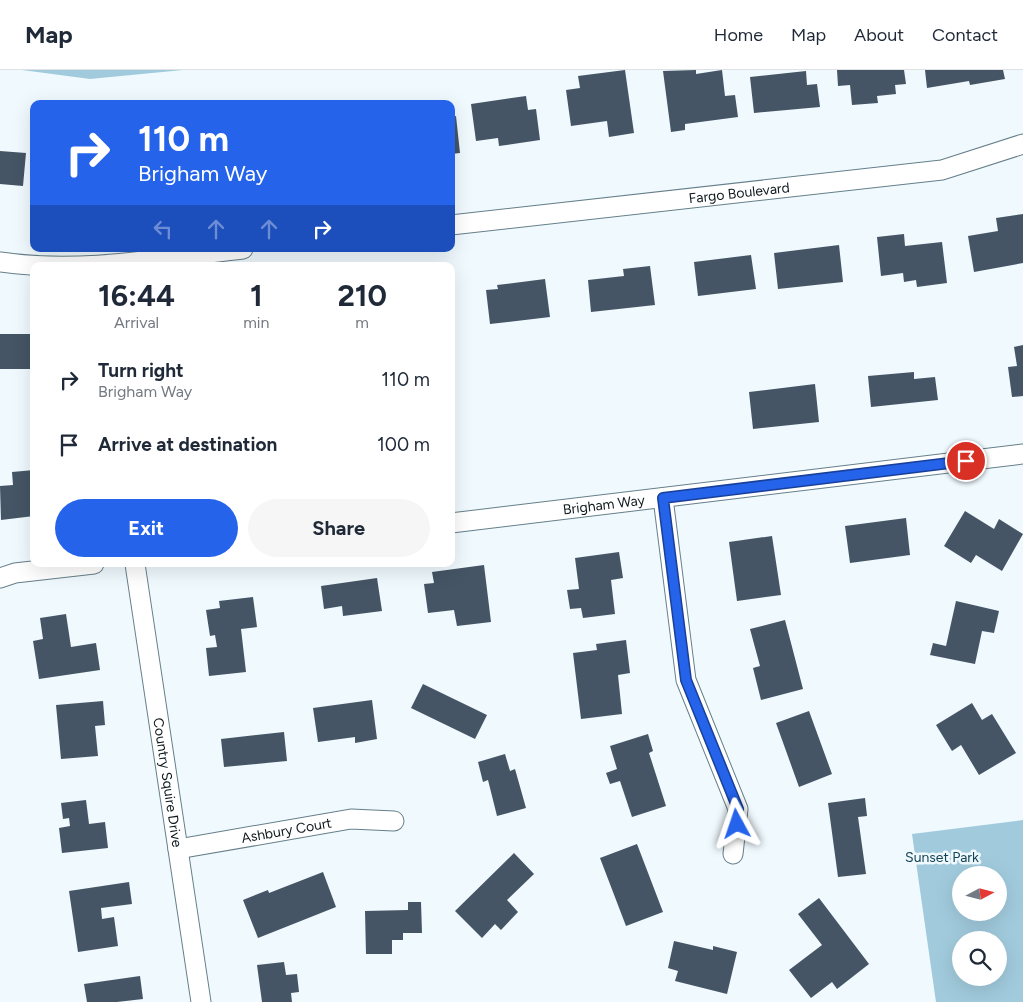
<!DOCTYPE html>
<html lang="en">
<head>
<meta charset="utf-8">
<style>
	:root { --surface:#fff; --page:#f6f6f7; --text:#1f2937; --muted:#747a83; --line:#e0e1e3; --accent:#2563eb }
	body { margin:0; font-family:Figtree,sans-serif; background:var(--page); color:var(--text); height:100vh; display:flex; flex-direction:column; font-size:19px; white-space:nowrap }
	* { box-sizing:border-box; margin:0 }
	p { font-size:16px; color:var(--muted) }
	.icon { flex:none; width:28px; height:28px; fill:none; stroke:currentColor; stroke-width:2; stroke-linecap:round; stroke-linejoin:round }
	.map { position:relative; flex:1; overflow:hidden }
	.panel { position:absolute; left:30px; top:192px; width:425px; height:305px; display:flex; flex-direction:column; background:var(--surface); border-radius:10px; box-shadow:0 5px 20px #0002 }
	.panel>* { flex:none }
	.banner { position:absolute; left:30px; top:30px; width:425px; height:152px; border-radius:10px; box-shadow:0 5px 20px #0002; background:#2563eb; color:#fff; overflow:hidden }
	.needle { width:32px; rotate:83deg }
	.buttons { position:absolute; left:952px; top:796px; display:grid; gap:10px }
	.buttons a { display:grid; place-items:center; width:55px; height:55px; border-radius:50%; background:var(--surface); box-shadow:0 5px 20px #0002; font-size:25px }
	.pin { position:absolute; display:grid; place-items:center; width:42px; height:42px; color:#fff; margin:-21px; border:2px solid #fff; border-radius:50%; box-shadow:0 1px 5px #0007 }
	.me { position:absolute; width:55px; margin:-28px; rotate:355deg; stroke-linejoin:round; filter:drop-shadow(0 0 4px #0008) }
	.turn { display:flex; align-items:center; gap:18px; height:105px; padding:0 25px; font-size:22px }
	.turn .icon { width:65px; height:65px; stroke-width:2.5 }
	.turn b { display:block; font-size:35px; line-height:42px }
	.lanes { display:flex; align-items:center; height:48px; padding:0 25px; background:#0003; justify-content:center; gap:25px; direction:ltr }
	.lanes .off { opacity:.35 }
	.eta { display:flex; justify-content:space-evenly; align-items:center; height:85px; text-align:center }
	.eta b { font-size:30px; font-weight:700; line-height:35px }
	.primary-button { display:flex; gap:10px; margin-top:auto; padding:10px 25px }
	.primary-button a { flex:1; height:58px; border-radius:30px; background:var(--accent); color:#fff; font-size:20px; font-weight:700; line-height:58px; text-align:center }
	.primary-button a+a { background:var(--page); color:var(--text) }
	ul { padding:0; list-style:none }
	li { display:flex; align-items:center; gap:15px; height:65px; padding:0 25px }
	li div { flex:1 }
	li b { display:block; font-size:19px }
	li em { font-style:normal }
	header { display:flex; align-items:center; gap:30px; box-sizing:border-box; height:70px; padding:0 25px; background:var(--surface); border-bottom:1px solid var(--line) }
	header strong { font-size:24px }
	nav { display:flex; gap:28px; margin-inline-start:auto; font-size:18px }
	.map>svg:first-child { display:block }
</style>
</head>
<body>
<header>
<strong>Map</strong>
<nav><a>Home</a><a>Map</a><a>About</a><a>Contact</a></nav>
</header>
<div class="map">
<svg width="1023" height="932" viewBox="0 0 1023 932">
	<rect width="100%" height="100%" fill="#eff9fe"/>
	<path fill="#a1cbdd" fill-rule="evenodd" d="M22 0H183L90 9Z
		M1023 750V932H936L912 764ZM961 805H999V842H961ZM961 870H999V908H961Z"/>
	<path fill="#455565" d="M625 0 634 63 609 67 607 51 571 56 566 20 580 18 578 6Z
		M696 0V4L722 0 725 26 735 25 738 47 685 54V60L671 62 663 1Z
		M837 0H904L906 14 895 15 896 24 877 26 878 33 852 35 850 15 838 16Z
		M925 0H1003L1005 9 970 15 969 11 927 18Z
		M806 1 807 15 817 14 820 37 754 43 750 7Z
		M526 26 528 40 536 39 540 70 499 76 498 68 476 71 471 34Z
		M456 46 460 83 451 84V47Z
		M0 81 26 83 23 116 0 114Z
		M1023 144V193L974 202 968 166 998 161 996 148Z
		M904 164 905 176 942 172 947 213 917 217 916 210 904 212 903 203 881 206 877 167Z
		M839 175 843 212 778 219 774 183Z
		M751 185 756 219 698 226 694 192Z
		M650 196 655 235 591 242 588 210 624 206 623 199Z
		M545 209 550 247 490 254 486 220 498 219 497 215Z
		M31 258H34V299H0V264H31Z
		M1023 275V326L1012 327 1008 297 1017 296 1014 277Z
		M914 302V309L935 307 938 330 871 337 868 306Z
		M815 314 819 352 753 359 749 322Z
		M34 400V446L1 450 0 416 13 415 12 402Z
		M965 441 994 459 999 449 1023 464 1002 501 976 485 971 493 944 476Z
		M906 448 910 485 850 493 845 456Z
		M772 466 781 525 737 531 729 472Z
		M619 482 623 508 611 510 615 544 583 548 581 538 570 539 567 520 579 519 575 488Z
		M484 495 491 552 457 556 454 540 428 543 424 514 434 513 432 502Z
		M377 508 382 541 343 546 342 536 324 539 321 516Z
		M253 527 257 557 241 559 246 602 209 606 206 578 217 577 215 565 210 566 206 540 220 538 219 531Z
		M956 531 999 541 994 563 982 561 975 594 930 585 933 573 946 576Z
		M66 544 71 577 96 573 100 600 39 609 33 571 43 569 40 548Z
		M785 550 803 619 761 630 753 598 760 596 750 559Z
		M626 570 630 603 618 605 622 644 581 649 573 583 597 580 596 574Z
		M423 614 487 645 475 669 411 638Z
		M372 630 377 669 355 673V667L318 672 313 638Z
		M103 631 105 655 95 656 98 686 61 689 56 635Z
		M972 633 982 650 992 644 1016 683 979 705 961 675 952 681 936 655Z
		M809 641 832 704 799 717 776 653Z
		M284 662 287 691 224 697 221 669Z
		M648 664 653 681 649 683 666 736 632 747 620 711 610 714 606 703 617 699 610 676Z
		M505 684 510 701 515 699 526 738 497 746 488 710 483 712 478 692Z
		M865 728 867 746 858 747 866 804 838 807 828 733Z
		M86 730 89 754 105 752 108 778 62 783 59 758 70 756 69 748 63 749 61 733Z
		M637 774 663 842 626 856 600 788Z
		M514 783 534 804 507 830 518 842 501 860 495 854 482 868 455 841Z
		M323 802 336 837 258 868 243 830 268 820 269 823Z
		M129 812 132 834 101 838 102 849 114 847 118 876 78 882 69 821Z
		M819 828 869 894 837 919 832 912 811 928 789 900 822 875 798 844Z
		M408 832H421L422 863H403V870H392V884H366L365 841 408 840Z
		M674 871 713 880V876L737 882 727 924 675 911 678 901 668 898Z
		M284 892 286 905 297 904 299 922 291 923 292 932H262L257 895Z
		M140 906 143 929 117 932H87L84 914Z"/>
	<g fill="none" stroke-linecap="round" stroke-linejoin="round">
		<defs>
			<g id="street">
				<path id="s1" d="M451 155 942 100 1023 74"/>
				<path d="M0 192C80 204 163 188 243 179"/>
				<path d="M663 428 686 610 738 739 733 784"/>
				<path id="s2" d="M451 453 1023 384"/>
				<path id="s3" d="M135 494 201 932"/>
				<path d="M0 508 15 503 94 494"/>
				<path id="s4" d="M178 779 351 749 394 751"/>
			</g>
		</defs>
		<use href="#street" stroke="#667f8a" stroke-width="21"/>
		<use href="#street" stroke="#fff" stroke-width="19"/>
	</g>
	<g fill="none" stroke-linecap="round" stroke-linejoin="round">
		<defs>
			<path id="route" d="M737 754 738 739 686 610 663 428 966 391"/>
		</defs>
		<use href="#route" stroke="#184099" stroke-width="12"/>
		<use href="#route" stroke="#2563eb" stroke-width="9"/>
	</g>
	<g text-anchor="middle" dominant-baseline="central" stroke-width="5" stroke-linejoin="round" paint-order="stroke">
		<g font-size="14" fill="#0f191d" stroke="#eff9fe">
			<text stroke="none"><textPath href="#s1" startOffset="290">Fargo Boulevard</textPath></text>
			<text stroke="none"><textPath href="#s2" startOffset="154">Brigham Way</textPath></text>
			<text stroke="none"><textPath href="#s3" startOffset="221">Country Squire Drive</textPath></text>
			<text stroke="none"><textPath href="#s4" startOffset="110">Ashbury Court</textPath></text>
		</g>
		<g font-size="14" fill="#134355" stroke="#eff9fe">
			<text x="942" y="787">Sunset Park</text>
		</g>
	</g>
</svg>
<div class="buttons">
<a><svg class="needle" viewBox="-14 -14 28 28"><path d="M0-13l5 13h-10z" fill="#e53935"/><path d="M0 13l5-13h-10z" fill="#747a83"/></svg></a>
<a><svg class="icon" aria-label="search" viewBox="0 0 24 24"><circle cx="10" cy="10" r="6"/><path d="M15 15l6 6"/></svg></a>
</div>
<div class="pin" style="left:966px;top:391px;background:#d93025"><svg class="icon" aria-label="arrive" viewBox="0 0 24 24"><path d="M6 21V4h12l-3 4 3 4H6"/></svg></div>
<svg class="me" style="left:737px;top:754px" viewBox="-20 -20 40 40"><path d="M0-17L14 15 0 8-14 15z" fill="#2563eb" stroke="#fff" stroke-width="4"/></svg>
<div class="banner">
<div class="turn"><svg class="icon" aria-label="right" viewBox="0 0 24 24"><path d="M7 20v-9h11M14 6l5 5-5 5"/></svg><div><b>110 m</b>Brigham Way</div></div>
<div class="lanes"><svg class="icon off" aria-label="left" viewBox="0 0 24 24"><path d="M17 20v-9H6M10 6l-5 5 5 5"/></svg><svg class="icon off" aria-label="ahead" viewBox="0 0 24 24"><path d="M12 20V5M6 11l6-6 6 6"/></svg><svg class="icon off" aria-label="ahead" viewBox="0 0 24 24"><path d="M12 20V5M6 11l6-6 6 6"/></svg><svg class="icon" aria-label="right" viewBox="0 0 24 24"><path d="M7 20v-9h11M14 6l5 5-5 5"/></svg></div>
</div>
<section class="panel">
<div class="eta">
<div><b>16:44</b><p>Arrival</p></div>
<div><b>1</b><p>min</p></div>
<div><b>210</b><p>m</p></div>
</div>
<ul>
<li><svg class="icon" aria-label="right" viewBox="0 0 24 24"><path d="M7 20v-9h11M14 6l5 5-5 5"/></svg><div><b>Turn right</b><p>Brigham Way</p></div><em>110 m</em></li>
<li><svg class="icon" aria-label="arrive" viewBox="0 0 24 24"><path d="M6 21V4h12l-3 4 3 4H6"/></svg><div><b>Arrive at destination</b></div><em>100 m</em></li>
</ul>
<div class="primary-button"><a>Exit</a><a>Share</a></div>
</section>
</div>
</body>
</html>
